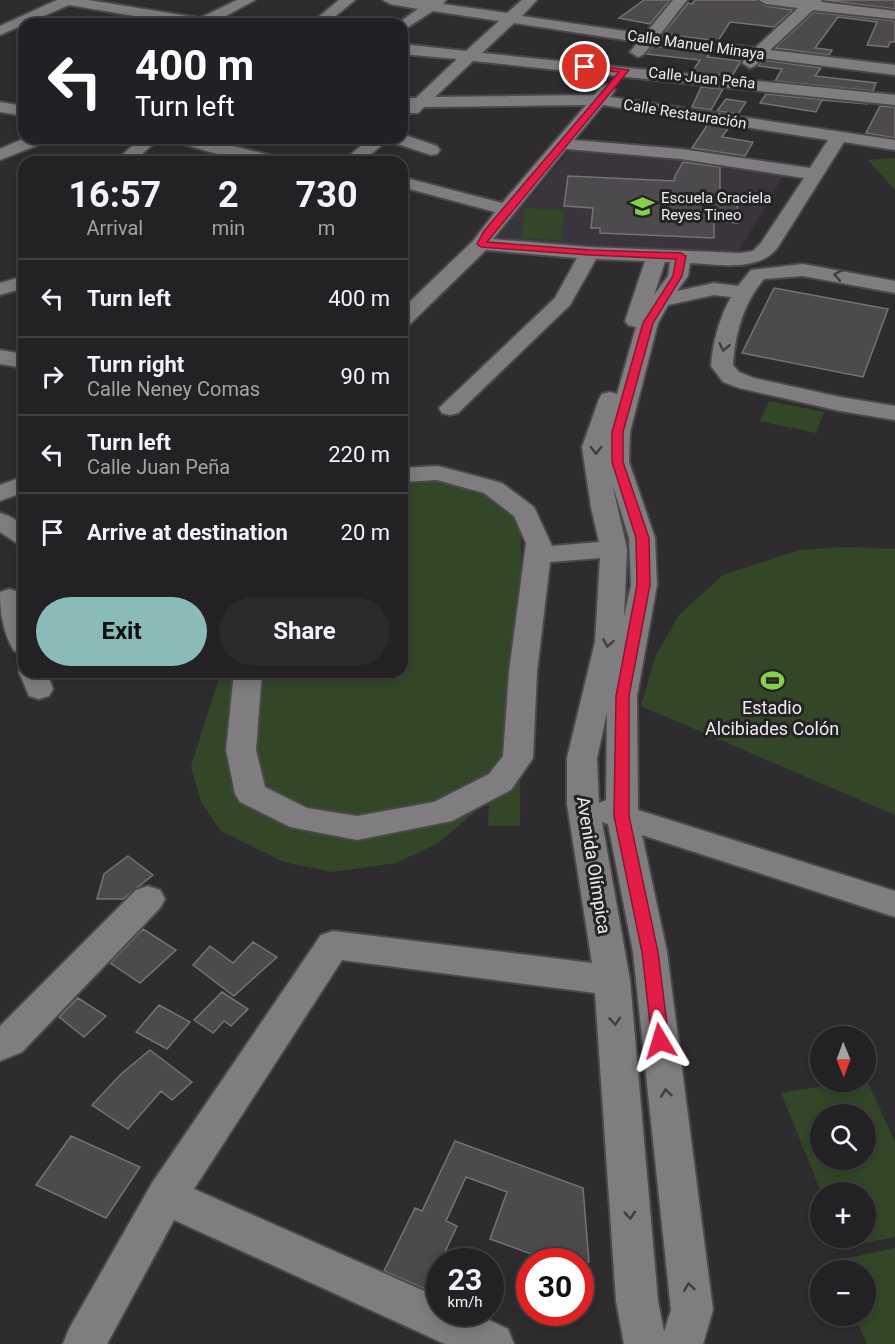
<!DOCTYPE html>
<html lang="en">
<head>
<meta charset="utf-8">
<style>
	:root { --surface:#232123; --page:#2b292b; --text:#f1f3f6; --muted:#a3a3a6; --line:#403e41; --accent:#8bbbb9 }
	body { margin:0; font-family:Roboto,sans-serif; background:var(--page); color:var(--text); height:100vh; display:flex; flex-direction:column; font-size:22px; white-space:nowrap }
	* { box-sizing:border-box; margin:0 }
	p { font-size:20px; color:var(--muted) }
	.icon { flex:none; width:33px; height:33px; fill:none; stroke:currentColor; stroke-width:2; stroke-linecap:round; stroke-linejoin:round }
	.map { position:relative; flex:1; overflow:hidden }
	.panel { position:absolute; left:18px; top:156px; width:390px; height:522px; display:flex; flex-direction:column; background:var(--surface); border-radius:18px; box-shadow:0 3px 15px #0003,0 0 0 2px var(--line) }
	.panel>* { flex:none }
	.guide { position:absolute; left:18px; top:18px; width:390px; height:126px; border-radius:18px; box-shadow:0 3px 15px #0003,0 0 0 2px var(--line); background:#202124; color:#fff; overflow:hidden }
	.needle { width:39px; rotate:179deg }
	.tools { position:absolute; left:810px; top:1026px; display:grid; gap:12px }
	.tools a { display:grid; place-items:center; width:66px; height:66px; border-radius:50%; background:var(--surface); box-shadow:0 3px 15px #0003,0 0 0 2px var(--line); font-size:30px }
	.speed { position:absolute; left:426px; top:1248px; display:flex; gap:12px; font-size:30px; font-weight:700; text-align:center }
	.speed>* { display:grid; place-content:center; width:78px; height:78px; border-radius:50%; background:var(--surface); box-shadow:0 3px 15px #0003,0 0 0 2px var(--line); line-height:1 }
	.speed small { font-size:15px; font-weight:400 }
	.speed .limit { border:9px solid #d22; background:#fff; color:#111 }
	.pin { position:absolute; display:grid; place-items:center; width:51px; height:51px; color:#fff; margin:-26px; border:3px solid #fff; border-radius:50%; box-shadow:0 2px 6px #0007 }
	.me { position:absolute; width:66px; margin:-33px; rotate:353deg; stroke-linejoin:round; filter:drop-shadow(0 0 4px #0008) }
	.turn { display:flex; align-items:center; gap:21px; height:126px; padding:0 18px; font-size:27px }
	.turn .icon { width:78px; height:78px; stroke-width:2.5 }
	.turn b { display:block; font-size:42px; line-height:51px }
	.eta { display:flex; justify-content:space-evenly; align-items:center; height:102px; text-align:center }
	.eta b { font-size:36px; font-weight:700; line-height:42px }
	.primary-button { display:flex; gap:12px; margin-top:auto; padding:12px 18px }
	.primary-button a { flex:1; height:69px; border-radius:36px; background:var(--accent); color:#111; font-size:24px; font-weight:700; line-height:69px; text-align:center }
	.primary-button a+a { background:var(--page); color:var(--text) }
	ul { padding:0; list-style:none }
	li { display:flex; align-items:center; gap:18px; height:78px; padding:0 18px; border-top:2px solid var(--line) }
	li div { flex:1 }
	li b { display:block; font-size:22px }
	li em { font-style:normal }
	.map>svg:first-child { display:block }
</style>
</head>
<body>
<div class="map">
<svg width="895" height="1344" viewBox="0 0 895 1344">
	<rect width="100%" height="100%" fill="#2f2c2f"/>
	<path fill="#3a343c" d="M570 150 674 160 784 174 737 254 494 240Z"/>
	<path fill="#334728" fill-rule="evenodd" d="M895 158V190L868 160Z
		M525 208 564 210 561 240 521 238Z
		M769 401 824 412 816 433 760 421Z
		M402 469 499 492 513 509 521 531 520 826H488L489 800 438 843 396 863 332 872 284 862 221 831 201 802 191 766 221 672H402Z
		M846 547 895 549V815L641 706 655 657 679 615 723 575 799 550Z
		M866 1078 895 1142V1237L844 1247 840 1238H866V1192H821L781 1093 848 1082H866ZM820 1114H866V1160H820Z
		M895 1248V1344H867L855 1316H866V1270H837L833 1261Z"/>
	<path fill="#4d4a4e" stroke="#757276" stroke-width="1.5" d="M644 0H670L650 24 619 18Z
		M695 0H757L766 6 793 10 774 27 730 22 718 41 663 34 688 3 692 4Z
		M824 0H895V9Z
		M814 12 895 21V42H890L888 47 867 45 877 22 838 17 815 48 832 50 829 55 775 48Z
		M653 46 710 54 707 57 741 61 732 76 692 72 700 60 646 54Z
		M763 60 821 68 815 76 876 83 873 91 775 81 782 69 758 66Z
		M701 87 723 89 711 110 692 107Z
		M766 94 868 104 822 100 816 112 760 103Z
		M726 99 746 102 738 114 717 111Z
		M880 106 895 107V138L866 133Z
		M708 124 729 127 722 137 753 142 745 156 692 148Z
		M683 162 720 167V193L737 194 738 223 714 221V238L600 233V228H591L593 208 564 206 568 176 674 181 675 176Z
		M774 288 888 309 863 377 742 353Z
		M128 856 153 875 123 899H97L104 874Z
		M143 929 176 950 140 983 110 963Z
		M253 942 277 957 234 996 193 965 210 946 233 963Z
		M222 992 248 1009 231 1026 224 1021 213 1033 194 1020Z
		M78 998 106 1016 84 1037 59 1017Z
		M159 1005 190 1022 167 1049 136 1032Z
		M150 1050 192 1082 172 1100 161 1091 128 1129 92 1105 121 1074Z
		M71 1136 140 1167 106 1218 36 1185Z
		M455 1141 583 1188 589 1262H553L490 1239 507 1192 466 1177 446 1221 457 1226 427 1290 384 1271 415 1208 422 1211Z"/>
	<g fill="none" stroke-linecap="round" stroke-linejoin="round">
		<defs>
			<path id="minor" d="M57 0H88L200 18 237 0H255L215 22 216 24H182L69 5 0 35V26Z
				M339 0H355L326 24H310Z
				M383 0H446L443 4 507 13 522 0H537L522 16 645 34 673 0H687L659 36 755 48 798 8 766 4 759 0H822L821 2 895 11V19L813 10 770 50 895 65V75L762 58 755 66 750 68 742 63 747 56 652 44 643 55 638 57 630 52 638 42 514 23 482 53 895 95V105L473 61 435 97 594 95 601 87 607 85 615 90 610 97 895 140V150L844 142 778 247C759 273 718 264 690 263L688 276 677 291 714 283 738 286 751 270 803 264 895 281V293L803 276 764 279C743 304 735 334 733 365L739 372 754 378 840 397 895 406V420L840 411 739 388 723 382 711 366C713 341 719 319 731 297L714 295 668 305 658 323 630 432 629 462 655 538 657 585 637 696 638 810 895 891V917L642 835 667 952 713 1310 703 1344H624L616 1301 595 993 342 960 194 1189 440 1298V1312H472L508 1329 514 1344H445L174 1220 107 1344H63L69 1329 152 1183 321 935 333 931 592 963 567 804V758L595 642 600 558 550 562 537 672 533 758 511 790 452 821 357 840 290 827 240 802 235 794 226 750 234 672H262L256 750 265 787 307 808 357 816 434 802 489 774 503 756 509 672 526 543 514 516 484 493 437 480 402 482V468L438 466 502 483 534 507 552 546 599 542 591 507 582 447 599 399 602 394 610 392 617 394 636 327 628 325 625 321 645 261 596 259 570 305 458 413 450 415 442 413 439 408 555 298 577 258 486 250 409 325 402 327V309L473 241 495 212 402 187V177L502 203 586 105 424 107 418 113H406L404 110 405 108H402V98H416L457 59 402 54V44L466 51 499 21 433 11 402 31V24H397L418 9 390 4ZM603 105 828 140 810 168 681 149 574 140ZM566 149 681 159 804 178 761 243 753 251 740 253 590 247 493 239ZM665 262H670L668 276 654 295ZM612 483 629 538 631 585 624 617 627 549ZM607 712 606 800 599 803 597 758ZM602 822 608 824 633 952 671 1310 664 1332 658 1301 630 980Z
				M0 102 24 106V116L0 112Z
				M402 134 437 146 440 150 437 154 431 155 391 142 389 139 362 162H342L370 138H402Z
				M25 138H49L46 142 0 160V149Z
				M141 138H160L133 162H114Z
				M173 138H200L282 158 285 162C242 162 216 154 176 142Z
				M24 276V288L0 295V283Z
				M0 350 24 354V368L0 364Z
				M24 476V492L0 501V485Z
				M0 513 9 516 24 525V544L15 542 0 532Z
				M9 589 19 592 24 603V653L14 651C3 633 0 612 0 592Z
				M23 665 24 672H47L53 689 49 696 39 699 29 696 19 672Z
				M148 886 160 890 165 899 160 908 22 1052 0 1061V1026L136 890Z"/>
		</defs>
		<use href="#minor" stroke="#4a484b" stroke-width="4"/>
		<use href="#minor" fill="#807d81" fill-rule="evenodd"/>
	</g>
	<defs><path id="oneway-chevron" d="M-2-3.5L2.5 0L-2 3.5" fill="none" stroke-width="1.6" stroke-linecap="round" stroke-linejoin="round" transform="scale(1.5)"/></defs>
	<g stroke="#403d41">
		<use href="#oneway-chevron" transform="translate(838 275) rotate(-168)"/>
		<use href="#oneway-chevron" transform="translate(724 347) rotate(102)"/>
		<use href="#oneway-chevron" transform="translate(596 450) rotate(91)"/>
		<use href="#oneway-chevron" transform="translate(608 643) rotate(99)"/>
		<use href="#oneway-chevron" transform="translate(615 1021) rotate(86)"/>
		<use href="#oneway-chevron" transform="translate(666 1093) rotate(-97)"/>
		<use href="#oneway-chevron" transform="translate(630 1215) rotate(86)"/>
		<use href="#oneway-chevron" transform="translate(689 1287) rotate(-97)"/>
	</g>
	<path fill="#e11d48" stroke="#92132f" stroke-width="1.5" d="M585 64 629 70 487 242 590 250 681 253 686 256 682 276 653 323 623 432V462L649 538 650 585 629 696V816L658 952 669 1041 666 1047 660 1049 654 1047 652 1041 642 952 614 816 616 696 637 585 636 538 612 462V432L643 323 673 276 676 259 590 255 481 247 477 244 484 231 619 72 583 68Z"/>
	<defs>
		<symbol id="school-bare" viewBox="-9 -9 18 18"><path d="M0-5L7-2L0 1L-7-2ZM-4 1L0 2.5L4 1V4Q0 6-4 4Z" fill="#84d04e" stroke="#252225" stroke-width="2.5" paint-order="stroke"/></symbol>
		<symbol id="stadium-bare" viewBox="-9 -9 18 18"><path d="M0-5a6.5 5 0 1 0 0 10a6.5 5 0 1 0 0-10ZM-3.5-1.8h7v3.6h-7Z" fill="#84d04e" stroke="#252225" stroke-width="2.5" paint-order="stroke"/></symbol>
	</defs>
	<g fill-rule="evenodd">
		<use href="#school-bare" x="626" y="190" width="33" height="33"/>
		<use href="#stadium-bare" x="756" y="664" width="33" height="33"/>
	</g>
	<g text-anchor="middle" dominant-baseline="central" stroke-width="6" stroke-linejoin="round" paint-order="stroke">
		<g font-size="15" fill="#edecee" stroke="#252225">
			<text transform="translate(696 45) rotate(8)">Calle Manuel Minaya</text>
			<text transform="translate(702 78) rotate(6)">Calle Juan Peña</text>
			<text transform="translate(685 114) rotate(9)">Calle Restauración</text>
		</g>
		<g font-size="15" fill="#edecee" stroke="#252225" text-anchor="start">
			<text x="661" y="198">Escuela Graciela<tspan x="661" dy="17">Reyes Tineo</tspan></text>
		</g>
		<g font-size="18" fill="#edecee" stroke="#252225">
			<text x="772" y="707">Estadio<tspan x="772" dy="21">Alcibiades Colón</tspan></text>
		</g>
		<g font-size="18" fill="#edecee" stroke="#252225">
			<text transform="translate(594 865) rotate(81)">Avenida Olímpica</text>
		</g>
	</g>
</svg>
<div class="tools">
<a><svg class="needle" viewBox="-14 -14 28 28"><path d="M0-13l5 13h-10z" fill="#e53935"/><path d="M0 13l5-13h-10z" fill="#a3a3a6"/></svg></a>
<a><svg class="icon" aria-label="search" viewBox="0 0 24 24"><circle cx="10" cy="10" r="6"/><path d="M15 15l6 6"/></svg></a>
<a>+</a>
<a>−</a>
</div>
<div class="speed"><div>23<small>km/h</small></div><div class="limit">30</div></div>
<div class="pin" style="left:585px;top:67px;background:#d93025"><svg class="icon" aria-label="arrive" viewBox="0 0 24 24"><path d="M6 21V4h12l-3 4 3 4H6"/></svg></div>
<svg class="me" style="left:660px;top:1041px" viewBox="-20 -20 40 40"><path d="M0-17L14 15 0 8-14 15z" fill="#e11d48" stroke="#fff" stroke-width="4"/></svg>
<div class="guide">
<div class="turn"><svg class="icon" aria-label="left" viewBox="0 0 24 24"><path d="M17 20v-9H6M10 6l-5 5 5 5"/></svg><div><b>400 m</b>Turn left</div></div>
</div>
<section class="panel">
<div class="eta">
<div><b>16:57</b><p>Arrival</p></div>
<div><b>2</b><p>min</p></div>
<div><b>730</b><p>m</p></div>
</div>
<ul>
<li><svg class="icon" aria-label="left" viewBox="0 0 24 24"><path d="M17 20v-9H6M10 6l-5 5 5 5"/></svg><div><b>Turn left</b></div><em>400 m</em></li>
<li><svg class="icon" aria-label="right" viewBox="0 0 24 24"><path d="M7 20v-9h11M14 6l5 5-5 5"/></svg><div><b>Turn right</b><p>Calle Neney Comas</p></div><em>90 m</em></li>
<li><svg class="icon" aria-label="left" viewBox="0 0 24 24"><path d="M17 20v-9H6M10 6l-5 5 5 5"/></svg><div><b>Turn left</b><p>Calle Juan Peña</p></div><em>220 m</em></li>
<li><svg class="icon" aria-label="arrive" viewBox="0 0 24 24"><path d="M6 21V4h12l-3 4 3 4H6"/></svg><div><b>Arrive at destination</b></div><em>20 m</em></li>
</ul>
<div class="primary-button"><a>Exit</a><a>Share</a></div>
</section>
</div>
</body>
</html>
